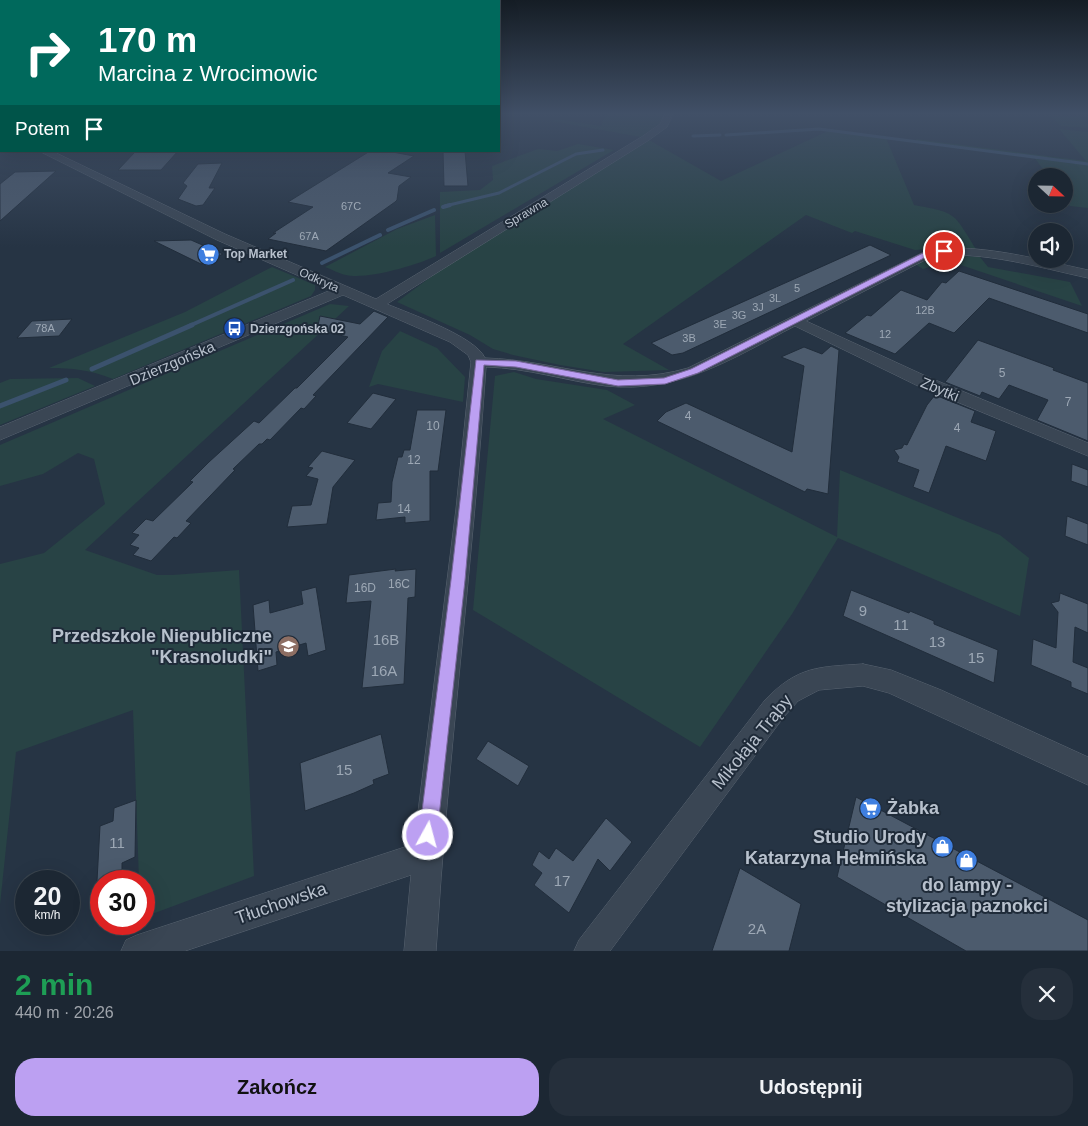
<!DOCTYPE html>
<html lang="pl">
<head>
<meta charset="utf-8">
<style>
	:root { --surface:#1c2733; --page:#252f3b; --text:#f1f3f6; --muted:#a0a5ac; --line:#3a444e; --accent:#bca0f2 }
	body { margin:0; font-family:Arial,sans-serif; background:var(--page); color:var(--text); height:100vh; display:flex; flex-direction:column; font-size:19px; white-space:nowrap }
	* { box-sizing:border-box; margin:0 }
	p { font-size:16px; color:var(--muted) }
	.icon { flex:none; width:28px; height:28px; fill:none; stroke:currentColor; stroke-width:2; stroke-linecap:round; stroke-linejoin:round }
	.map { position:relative; height:951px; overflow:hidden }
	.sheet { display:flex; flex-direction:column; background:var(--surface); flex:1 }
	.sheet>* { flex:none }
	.hud { position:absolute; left:0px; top:0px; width:500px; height:152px; box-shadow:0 5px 20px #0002,0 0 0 1px var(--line); background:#00695c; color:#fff; overflow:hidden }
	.needle { width:32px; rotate:112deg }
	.tools { position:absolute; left:1028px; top:168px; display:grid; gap:10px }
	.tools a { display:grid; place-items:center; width:45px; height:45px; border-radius:50%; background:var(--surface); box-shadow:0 5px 20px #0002,0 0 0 1px var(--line); font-size:25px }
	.speed { position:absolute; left:15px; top:870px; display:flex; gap:10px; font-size:25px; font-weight:700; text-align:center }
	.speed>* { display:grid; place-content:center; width:65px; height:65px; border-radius:50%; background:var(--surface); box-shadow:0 5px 20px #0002,0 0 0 1px var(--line); line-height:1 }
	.speed small { font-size:12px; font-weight:400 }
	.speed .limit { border:8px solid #d22; background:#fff; color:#111 }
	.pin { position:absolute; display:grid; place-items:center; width:42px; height:42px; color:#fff; margin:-21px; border:2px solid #fff; border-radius:50%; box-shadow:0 1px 5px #0007 }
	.me { position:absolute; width:55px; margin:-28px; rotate:7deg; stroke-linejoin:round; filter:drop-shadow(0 0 4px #0008) }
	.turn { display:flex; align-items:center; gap:18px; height:105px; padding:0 15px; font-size:22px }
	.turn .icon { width:65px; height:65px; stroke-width:2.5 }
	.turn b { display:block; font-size:35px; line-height:42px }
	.then { display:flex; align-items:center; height:48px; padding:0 15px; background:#0003; gap:10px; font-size:19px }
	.round { display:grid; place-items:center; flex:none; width:52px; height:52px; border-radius:20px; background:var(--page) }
	.overview { display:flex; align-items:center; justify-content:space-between; height:85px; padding:0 15px }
	h1 { font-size:30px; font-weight:600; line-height:38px; color:#1e9e55 }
	.cta { display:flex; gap:10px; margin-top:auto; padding:10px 15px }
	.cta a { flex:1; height:58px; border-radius:20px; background:var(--accent); color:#111; font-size:20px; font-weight:600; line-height:58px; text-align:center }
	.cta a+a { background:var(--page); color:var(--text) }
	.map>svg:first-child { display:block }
</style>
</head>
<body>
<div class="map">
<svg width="1088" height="951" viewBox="0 0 1088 951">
	<rect width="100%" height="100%" fill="#263444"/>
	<path fill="#284345" d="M606 114H664L660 123 641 137 551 121 557 119 601 126Z
		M1049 115 1080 117 1088 124V128L1061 126Z
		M1059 129 1088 132V163L916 141V139L1086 161Z
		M828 131 886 138 914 205C957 213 953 212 976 249L955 247 915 250 855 231 852 233 806 215 623 344 669 370 604 372 560 365 513 355 493 349 470 335 397 302 440 270 649 140 721 181Z
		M578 144 614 150 440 253V192L480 190 493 180 492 166 538 149 557 151Z
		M1034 157 1088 165V208L1070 206 1064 198V176H1048Z
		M435 215 436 256C417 265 367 280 346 275 339 274 332 269 325 267L397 229Z
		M946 255 980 257 988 267 1070 282 1082 306 949 261 923 269 915 264Z
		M272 267 315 285V290L311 296 113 379C91 370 72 368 49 368L185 312Z
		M330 304 349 306 85 550 157 575H172L239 570 254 876 144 917V881H139L133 710 16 752 0 905V564L44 553 105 504 94 459 78 453 43 474 0 486V445Z
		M400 331 437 348 465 377 463 402 378 384 369 387 382 351Z
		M514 372 536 379 607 390 635 405 603 419 837 537 840 470 1000 535 1029 558 1020 616 838 538 792 614 700 747 473 610 495 376Z
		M78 378 95 386 0 425V383L10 379Z"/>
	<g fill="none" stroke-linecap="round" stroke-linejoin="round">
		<path stroke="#3b526d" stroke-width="3" d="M726 135 819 129 1088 164
			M693 136 720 135
			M445 206 499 193 576 154 603 150"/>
		<path stroke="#3b526d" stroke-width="4" d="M443 207 450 205
			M388 230 434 210
			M322 263 380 235
			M189 326 293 280"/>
		<path stroke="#3b526d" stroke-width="5" d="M92 369 192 325
			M0 406 66 380"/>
	</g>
	<path fill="#4c5b6d" stroke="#212d3b" d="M178 151 161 170H118L135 152Z
		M370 151H387L414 156 388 173 411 177 399 186 397 200 395 202 326 251 268 239 276 233H273L313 207 288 202Z
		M443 151H465L468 186H444Z
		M222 163 209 188H215L203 205 196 206 178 199 187 186 183 183 198 164Z
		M56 171 0 221V184L15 172Z
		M191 240 223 254 201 264 154 241Z
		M870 245 891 255 683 353 672 355 651 343Z
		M959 271 1088 314V333L989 298 954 333 929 323 895 354 845 333 867 315 871 316 901 290 927 300 942 282 946 283Z
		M374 311 388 317 313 395 316 396 304 409 301 408 270 440 267 439 262 444H259L233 469 235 470 186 521 191 523 177 538 174 537 151 561 133 555 139 548 130 545 139 535 132 533 146 519 153 521 193 482 190 481 209 462 254 421 259 423 295 388H297L348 337 317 330 320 316 360 324Z
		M72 319 59 336 17 338 32 321Z
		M978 340 1054 368 1053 370 1088 383V441L1037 420 1048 400 1009 385 999 399 982 392 980 396 945 382Z
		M831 346 839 350 828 494 807 489 805 492 657 421 666 412 686 403 792 452 804 366 781 357 804 347 822 354Z
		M373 393 396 399 371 429 347 423Z
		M935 395 975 411 971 422 996 431 986 461 946 446 929 493 913 487 919 470 897 462 899 457 894 450 902 448 904 444 907 445 927 405Z
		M417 410H446L438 471H430V521L405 523V517L376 520 378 503 391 502 392 482 398 457H402L404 450H410Z
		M322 451 355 460 333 487 327 524 287 527 292 506 311 505 318 479 306 476 313 468 308 467Z
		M1072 464 1088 470V487L1071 481Z
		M1067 516 1088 524V545L1065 536Z
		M396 569 395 571 416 569 415 597 408 598 404 684 362 688 371 601 346 603 349 575Z
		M316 587 326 650 308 656 306 643 276 652 277 665 258 671 253 605 269 600 270 613 303 604 301 591Z
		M851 590 909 613 910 611 934 621V624L998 650 994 683 843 616Z
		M1060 593 1088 604V633L1075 627 1073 662 1088 668V694L1071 687V682L1031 665 1033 639 1056 648 1058 612 1051 603 1059 601Z
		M381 734 389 774 373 780 374 784 354 793 305 811 300 763Z
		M488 741 529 766 518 786 476 759Z
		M856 797 1088 920V951H966L837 877Z
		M136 800 135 857 122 863V870L97 881 100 826 113 821 114 808Z
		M606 818 632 842 610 871 598 859 569 913 534 885 542 873 532 865 539 851 549 859 556 848 573 861Z
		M740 868 801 904 789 951H712Z"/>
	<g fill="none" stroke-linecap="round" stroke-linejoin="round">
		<defs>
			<path id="minor" d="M665 114H673L667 127 649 140 387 304C410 314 475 336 485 358 558 360 614 390 688 368L930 249C984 244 1036 259 1088 270V278C1037 267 985 251 933 256L806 321 928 377 1088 443V456L916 385 795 326C733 358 679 394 606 386 566 381 528 368 486 367 473 562 448 756 436 951H404L411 875 185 951H121L126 940 137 935 414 844 456 509 471 362 468 355 450 342 343 295 0 440V427L331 290 217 240 39 151H52L225 234 376 299 643 136 660 124Z
				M0 128H1V134H0Z
				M863 664 891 670 941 690 1088 757V785L889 693 863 686 819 690 798 701 783 718 610 951H574L579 940 765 700C798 666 818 667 863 664Z"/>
		</defs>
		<use href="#minor" stroke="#596471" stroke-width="1"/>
		<use href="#minor" fill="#3a4654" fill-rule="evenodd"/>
	</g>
	<linearGradient id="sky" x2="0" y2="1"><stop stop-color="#151d25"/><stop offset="0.46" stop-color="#415067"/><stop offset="1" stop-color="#415067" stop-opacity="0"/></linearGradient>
	<rect width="1088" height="247" fill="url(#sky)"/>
	<path fill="#bca0f2" stroke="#7a689d" d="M944 249 948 251 947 253 928 256 698 373 665 384 618 386 516 367 484 365 465 580 437 835 434 841 428 844 422 841 419 835 451 580 476 360 516 361 618 380 664 378 691 369 923 253Z"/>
	<defs>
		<symbol id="supermarket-disc" viewBox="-11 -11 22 22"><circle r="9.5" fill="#3f7fe0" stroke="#1f2b39"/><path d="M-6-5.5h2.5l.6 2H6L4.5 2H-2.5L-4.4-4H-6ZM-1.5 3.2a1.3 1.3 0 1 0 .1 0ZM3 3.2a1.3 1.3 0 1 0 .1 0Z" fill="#fff"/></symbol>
		<symbol id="bus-disc" viewBox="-11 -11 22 22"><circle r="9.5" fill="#1a4fb4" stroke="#1f2b39"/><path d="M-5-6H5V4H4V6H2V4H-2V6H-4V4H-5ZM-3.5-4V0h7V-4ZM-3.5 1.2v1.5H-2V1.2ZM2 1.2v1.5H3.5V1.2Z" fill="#fff"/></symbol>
		<symbol id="school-disc" viewBox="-11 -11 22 22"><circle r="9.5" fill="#8d6e63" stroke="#1f2b39"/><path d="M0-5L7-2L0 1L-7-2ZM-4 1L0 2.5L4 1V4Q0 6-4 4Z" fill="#fff"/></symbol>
		<symbol id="shop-disc" viewBox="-11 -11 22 22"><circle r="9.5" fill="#3f7fe0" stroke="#1f2b39"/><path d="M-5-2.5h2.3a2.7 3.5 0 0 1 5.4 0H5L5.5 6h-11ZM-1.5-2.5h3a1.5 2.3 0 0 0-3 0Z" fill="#fff"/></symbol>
	</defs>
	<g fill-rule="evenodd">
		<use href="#supermarket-disc" x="196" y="242" width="25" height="25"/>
		<use href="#bus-disc" x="222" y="316" width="25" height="25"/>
		<use href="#school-disc" x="276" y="634" width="25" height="25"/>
		<use href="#supermarket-disc" x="858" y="796" width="25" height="25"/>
		<use href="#shop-disc" x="930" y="834" width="25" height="25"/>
		<use href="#shop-disc" x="954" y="848" width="25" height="25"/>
	</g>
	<g text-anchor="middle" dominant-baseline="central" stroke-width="4" stroke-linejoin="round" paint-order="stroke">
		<g font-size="11" fill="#9da8b5">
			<text x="351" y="206">67C</text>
			<text x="309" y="236">67A</text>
			<text x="797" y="288">5</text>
			<text x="775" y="298">3L</text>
			<text x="758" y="307">3J</text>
			<text x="925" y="310">12B</text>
			<text x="739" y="315">3G</text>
			<text x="720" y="324">3E</text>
			<text x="45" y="328">78A</text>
			<text x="885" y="334">12</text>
			<text x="689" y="338">3B</text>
		</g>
		<g font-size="12" fill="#b8c1cd" stroke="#1f2b39">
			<text transform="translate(526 213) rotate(-31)">Sprawna</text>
			<text transform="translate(319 280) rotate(24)">Odkryta</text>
		</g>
		<g font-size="12" font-weight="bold" fill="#b8c1cd" stroke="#1f2b39" text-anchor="start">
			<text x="224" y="254">Top Market</text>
			<text x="250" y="329">Dzierzgońska 02</text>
		</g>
		<g font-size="12" fill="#9da8b5">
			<text x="1002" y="373">5</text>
			<text x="1068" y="402">7</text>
			<text x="688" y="416">4</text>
			<text x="433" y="426">10</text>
			<text x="957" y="428">4</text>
			<text x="414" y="460">12</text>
			<text x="404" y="509">14</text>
			<text x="399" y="584">16C</text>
			<text x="365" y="588">16D</text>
		</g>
		<g font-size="15" fill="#b8c1cd" stroke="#1f2b39">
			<text transform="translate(172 363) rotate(-23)">Dzierzgońska</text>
			<text transform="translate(940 389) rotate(23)">Zbytki</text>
		</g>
		<g font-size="15" fill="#9da8b5">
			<text x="863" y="610">9</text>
			<text x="901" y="624">11</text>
			<text x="386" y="639">16B</text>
			<text x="937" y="641">13</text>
			<text x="976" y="657">15</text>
			<text x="384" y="670">16A</text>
			<text x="344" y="769">15</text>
			<text x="117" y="842">11</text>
			<text x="562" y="880">17</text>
			<text x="757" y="928">2A</text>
		</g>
		<g font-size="18" font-weight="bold" fill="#b8c1cd" stroke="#1f2b39" text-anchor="end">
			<text x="272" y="636">Przedszkole Niepubliczne<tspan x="272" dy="21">"Krasnoludki"</tspan></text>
			<text x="887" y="808" text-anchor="start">Żabka</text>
			<text x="926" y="837">Studio Urody<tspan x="926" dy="21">Katarzyna Hełmińska</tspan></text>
			<text x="967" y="885" text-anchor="middle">do lampy -<tspan x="967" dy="21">stylizacja paznokci</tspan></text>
		</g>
		<g font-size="18" fill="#b8c1cd" stroke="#1f2b39">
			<text transform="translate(752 742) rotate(-51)">Mikołaja Trąby</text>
			<text transform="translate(281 903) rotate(-19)">Tłuchowska</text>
		</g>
	</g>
</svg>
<div class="tools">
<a><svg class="needle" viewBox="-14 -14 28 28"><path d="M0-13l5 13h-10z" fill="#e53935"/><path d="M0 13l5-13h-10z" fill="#a0a5ac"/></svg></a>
<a><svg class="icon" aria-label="sound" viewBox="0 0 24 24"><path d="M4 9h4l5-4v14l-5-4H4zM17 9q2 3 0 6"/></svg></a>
</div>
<div class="speed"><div>20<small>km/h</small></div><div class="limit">30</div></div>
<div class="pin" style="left:944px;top:251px;background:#d93025"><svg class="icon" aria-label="arrive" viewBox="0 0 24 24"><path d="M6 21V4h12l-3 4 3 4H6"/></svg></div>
<svg class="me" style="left:428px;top:835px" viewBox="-20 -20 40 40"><circle r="17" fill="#bca0f2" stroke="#fff" stroke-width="3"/><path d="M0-11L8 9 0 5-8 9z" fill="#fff"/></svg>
<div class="hud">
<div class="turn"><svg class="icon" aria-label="right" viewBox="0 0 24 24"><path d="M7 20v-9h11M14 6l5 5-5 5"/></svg><div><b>170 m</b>Marcina z Wrocimowic</div></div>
<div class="then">Potem<svg class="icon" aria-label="arrive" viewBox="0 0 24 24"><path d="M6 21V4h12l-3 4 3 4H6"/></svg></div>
</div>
</div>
<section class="sheet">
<div class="overview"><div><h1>2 min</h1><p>440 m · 20:26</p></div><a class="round"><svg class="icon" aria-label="close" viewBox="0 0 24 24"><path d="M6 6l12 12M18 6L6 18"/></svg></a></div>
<div class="cta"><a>Zakończ</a><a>Udostępnij</a></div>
</section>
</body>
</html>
